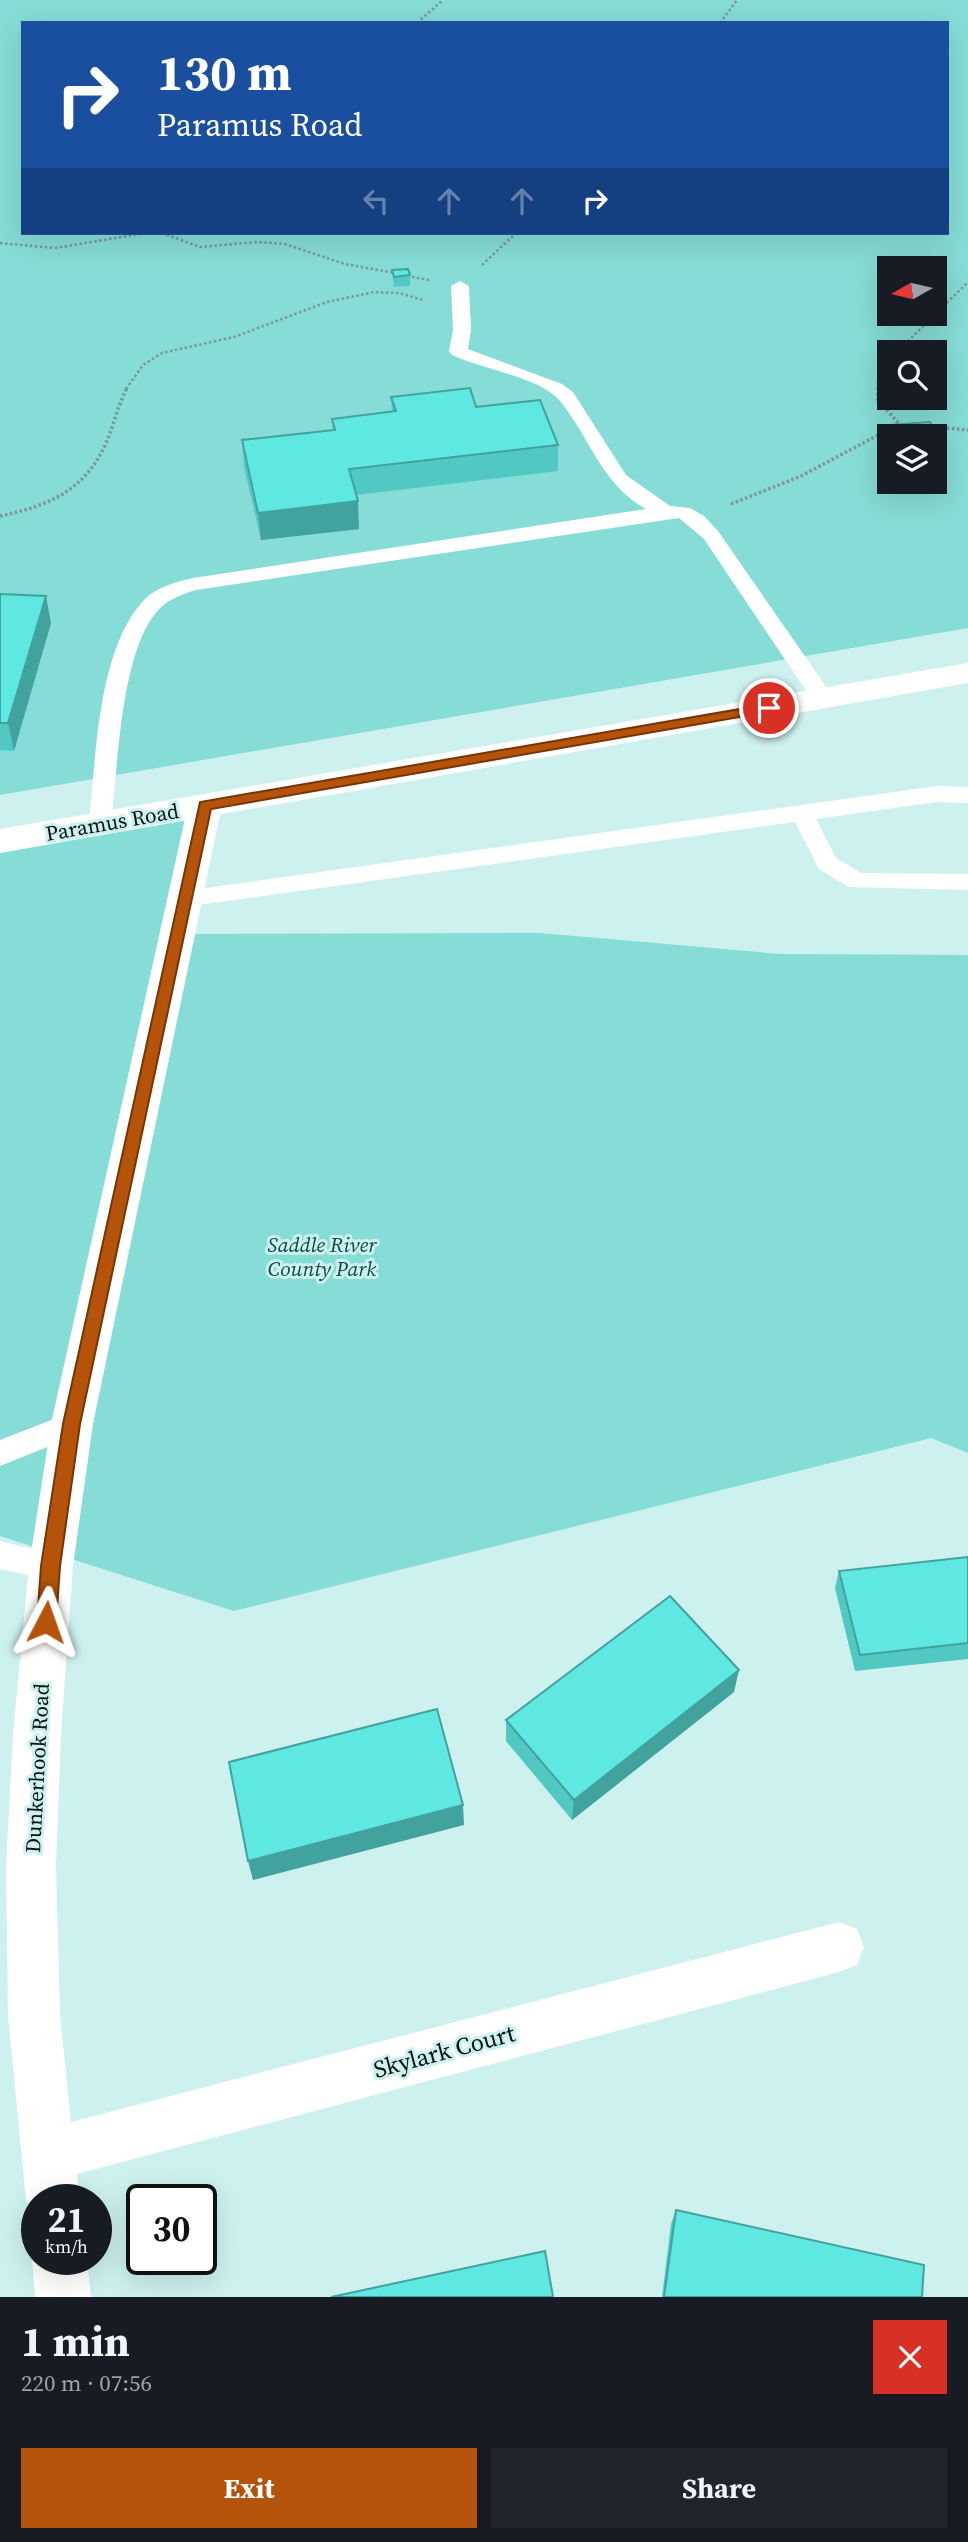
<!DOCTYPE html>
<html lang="en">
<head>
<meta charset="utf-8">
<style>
	:root { --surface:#171b24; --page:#20242c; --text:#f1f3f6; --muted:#9ea1a6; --accent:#b45309 }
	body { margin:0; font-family:"Source Serif 4",serif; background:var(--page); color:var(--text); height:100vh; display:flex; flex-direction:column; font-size:26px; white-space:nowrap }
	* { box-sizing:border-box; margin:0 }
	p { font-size:23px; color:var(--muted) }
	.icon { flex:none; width:38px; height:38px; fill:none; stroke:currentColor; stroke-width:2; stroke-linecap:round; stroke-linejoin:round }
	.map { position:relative; height:2297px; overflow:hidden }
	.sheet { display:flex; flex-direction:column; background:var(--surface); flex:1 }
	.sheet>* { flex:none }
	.top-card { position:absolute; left:21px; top:21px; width:928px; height:214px; border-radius:0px; box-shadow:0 7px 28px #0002; background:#1a4fa0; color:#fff; overflow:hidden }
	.needle { width:46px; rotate:262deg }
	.fabs { position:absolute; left:877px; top:256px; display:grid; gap:14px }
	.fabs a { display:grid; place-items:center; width:70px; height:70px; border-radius:0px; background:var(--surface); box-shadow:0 7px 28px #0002; font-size:35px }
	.speed { position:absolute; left:21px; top:2184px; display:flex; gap:14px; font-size:35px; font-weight:700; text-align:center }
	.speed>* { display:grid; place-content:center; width:91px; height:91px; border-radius:50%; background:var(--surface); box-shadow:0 7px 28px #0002; line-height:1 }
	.speed small { font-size:18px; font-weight:400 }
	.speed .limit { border:4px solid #111; border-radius:10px; background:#fff; color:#111 }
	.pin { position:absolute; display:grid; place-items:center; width:60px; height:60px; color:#fff; margin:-30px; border:4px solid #fff; border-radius:50%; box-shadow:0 2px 7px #0007 }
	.me { position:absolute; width:77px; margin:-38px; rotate:4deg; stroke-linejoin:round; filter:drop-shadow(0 0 5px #0008) }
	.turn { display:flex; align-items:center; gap:24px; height:147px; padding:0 21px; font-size:32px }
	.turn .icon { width:91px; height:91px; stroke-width:2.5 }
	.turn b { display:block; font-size:49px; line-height:60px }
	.lanes { display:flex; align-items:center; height:66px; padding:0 21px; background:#0003; justify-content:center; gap:35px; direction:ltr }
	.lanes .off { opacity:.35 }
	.round { display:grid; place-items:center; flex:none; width:74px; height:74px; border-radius:0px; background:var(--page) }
	.headline { display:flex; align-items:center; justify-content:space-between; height:119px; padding:0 21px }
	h1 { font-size:42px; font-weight:700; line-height:52px }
	.action { display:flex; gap:14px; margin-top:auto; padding:14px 21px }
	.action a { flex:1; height:80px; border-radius:0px; background:var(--accent); color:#fff; font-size:28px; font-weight:700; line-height:80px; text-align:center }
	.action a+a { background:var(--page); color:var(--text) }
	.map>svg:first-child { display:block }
</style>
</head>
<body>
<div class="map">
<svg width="968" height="2297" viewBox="0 0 968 2297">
	<rect width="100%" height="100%" fill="#ccf1ee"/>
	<path fill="#86dcd6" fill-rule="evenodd" d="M0 0H968V628L0 795ZM23 23H947V233H23ZM889 268H934V313H889ZM889 352H934V397H889ZM889 436H934V481H889Z
		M205 805 177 934 540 933 780 954 968 955V1453L931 1438 234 1611 0 1536V841Z"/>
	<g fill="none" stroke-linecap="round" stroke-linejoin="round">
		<path stroke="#7c9795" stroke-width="2.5" stroke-dasharray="2.5 2.5" stroke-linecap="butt" d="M417 23 443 0
			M720 23 737 0
			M162 233 200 247 257 242 285 244 345 264 395 273
			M0 243 55 248 146 233
			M482 265 516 233
			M407 276 429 280
			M897 352 968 282
			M126 389 143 365 162 353 234 337 327 302 374 292 399 293 423 300
			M878 389V381L889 359"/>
		<path stroke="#7c9795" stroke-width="3.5" stroke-dasharray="2.5 2.5" stroke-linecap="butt" d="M878 388V400L900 425 896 426
			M927 426 968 430
			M731 504 801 476 882 433
			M0 516C48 506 85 491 106 443 114 425 118 405 127 388"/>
		<path fill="#fff" fill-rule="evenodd" d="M460 281 469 286 471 330 468 349 562 384 573 392 626 475 670 506 690 508 704 516 718 531 831 694 834 699 831 704H815L704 539 679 518 196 590C183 594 168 599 158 610 120 653 118 767 111 824L108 830H92L89 824C96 758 97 650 144 600 156 587 176 582 193 578L646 509C602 485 590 438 560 401 540 377 481 369 452 355L449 351 453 330 451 286Z
			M937 786 968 787V803L937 802 816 819 836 858 861 873 968 874V890L849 887 819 869 795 822 184 907 176 905 172 899 176 893 184 891Z
			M72 1412 82 1415 87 1424 82 1433 0 1466V1440Z
			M0 1541 62 1556 66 1566 62 1576 51 1580 0 1569Z"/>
		<path fill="#fff" fill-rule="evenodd" d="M205 794 217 797 222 805 93 1424 73 1566 61 1734 56 1866 60 2015 71 2122 839 1922 857 1929 864 1947 857 1965 839 1972 77 2174 80 2200H37V2220L26 2200 8 2015 6 1866 13 1734 29 1566 51 1424 188 805 193 797Z
			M37 2246V2259H87L91 2297H35L32 2259Z"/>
		<path fill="#fff" fill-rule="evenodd" d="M968 663V683L0 853V829Z"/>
	</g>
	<path fill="#52c8c2" d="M392 270 410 275V286L394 287Z
		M391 397 476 407 558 445V471L356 495 359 529 261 540 244 467 242 440 333 430 332 419 392 412Z
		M930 422 943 448 941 459H934V436H889V462L877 436 878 426Z
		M0 594 51 623 14 751 0 750Z
		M968 1557V1659L855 1671 835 1588 839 1571Z
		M734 1692 572 1820 506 1741V1720Z
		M676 2210 922 2297H662L671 2224Z"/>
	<path fill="#42a29e" d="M358 501 359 529 261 540 258 513Z
		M46 596 51 623 14 751 8 723Z
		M739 1670 734 1692 572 1820 574 1800Z
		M463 1805 464 1825 253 1880 248 1861Z"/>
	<path fill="#5fe8e2" stroke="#42a29e" stroke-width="2" d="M408 269 410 275 394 277 392 270Z
		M470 388 476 407 540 400 558 445 349 469 358 501 258 513 242 440 335 430 332 419 396 411 391 397Z
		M930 422 943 448 934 449V436H889V448L878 426Z
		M0 594 46 596 8 723H0Z
		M968 1557V1643L860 1655 839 1571Z
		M670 1596 739 1670 574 1800 506 1720Z
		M437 1709 463 1805 248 1861 229 1762Z
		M676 2210 924 2265 922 2297H664Z
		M545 2251 553 2297H331Z"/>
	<path fill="#b45309" stroke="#753606" stroke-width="2" d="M769 704 776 708 774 711 211 809 80 1424 60 1566 56 1622 53 1628 46 1631 40 1628 37 1622 41 1566 63 1424 200 802Z"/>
	<g text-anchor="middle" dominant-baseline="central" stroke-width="6" stroke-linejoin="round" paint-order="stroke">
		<g font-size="21" fill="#071413" stroke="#ccf1ee">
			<text transform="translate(112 822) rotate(-10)">Paramus Road</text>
			<text transform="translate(37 1768) rotate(-87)">Dunkerhook Road</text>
		</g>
		<g font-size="21" font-style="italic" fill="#0b4a47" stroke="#ccf1ee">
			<text x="322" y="1244">Saddle River<tspan x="322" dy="24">County Park</tspan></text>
		</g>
		<g font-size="24" fill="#071413" stroke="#ccf1ee">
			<text transform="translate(444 2051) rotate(-15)">Skylark Court</text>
		</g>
	</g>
</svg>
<div class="fabs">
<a><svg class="needle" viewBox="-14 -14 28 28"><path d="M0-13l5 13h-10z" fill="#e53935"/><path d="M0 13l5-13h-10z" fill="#9ea1a6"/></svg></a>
<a><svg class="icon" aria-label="search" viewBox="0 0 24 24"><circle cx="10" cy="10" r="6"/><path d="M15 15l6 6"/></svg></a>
<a><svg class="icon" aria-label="layers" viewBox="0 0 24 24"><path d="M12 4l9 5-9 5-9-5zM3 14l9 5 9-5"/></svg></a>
</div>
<div class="speed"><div>21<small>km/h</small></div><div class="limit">30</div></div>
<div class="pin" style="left:769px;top:708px;background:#d93025"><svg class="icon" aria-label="arrive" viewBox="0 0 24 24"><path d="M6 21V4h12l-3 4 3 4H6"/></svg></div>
<svg class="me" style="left:46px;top:1622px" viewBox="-20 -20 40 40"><path d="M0-17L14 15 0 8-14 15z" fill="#b45309" stroke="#fff" stroke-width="4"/></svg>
<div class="top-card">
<div class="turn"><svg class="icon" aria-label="right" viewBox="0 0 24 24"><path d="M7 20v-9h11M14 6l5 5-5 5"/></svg><div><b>130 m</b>Paramus Road</div></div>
<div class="lanes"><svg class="icon off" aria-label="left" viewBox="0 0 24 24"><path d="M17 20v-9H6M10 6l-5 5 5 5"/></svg><svg class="icon off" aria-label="ahead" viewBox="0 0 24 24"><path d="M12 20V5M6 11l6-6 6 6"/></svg><svg class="icon off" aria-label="ahead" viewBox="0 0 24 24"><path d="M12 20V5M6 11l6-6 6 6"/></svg><svg class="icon" aria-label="right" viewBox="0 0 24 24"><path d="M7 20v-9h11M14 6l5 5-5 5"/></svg></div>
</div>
</div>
<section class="sheet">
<div class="headline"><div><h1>1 min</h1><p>220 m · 07:56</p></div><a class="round" style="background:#d93025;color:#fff"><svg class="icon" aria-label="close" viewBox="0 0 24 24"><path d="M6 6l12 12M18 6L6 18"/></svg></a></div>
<div class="action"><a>Exit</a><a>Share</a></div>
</section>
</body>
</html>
